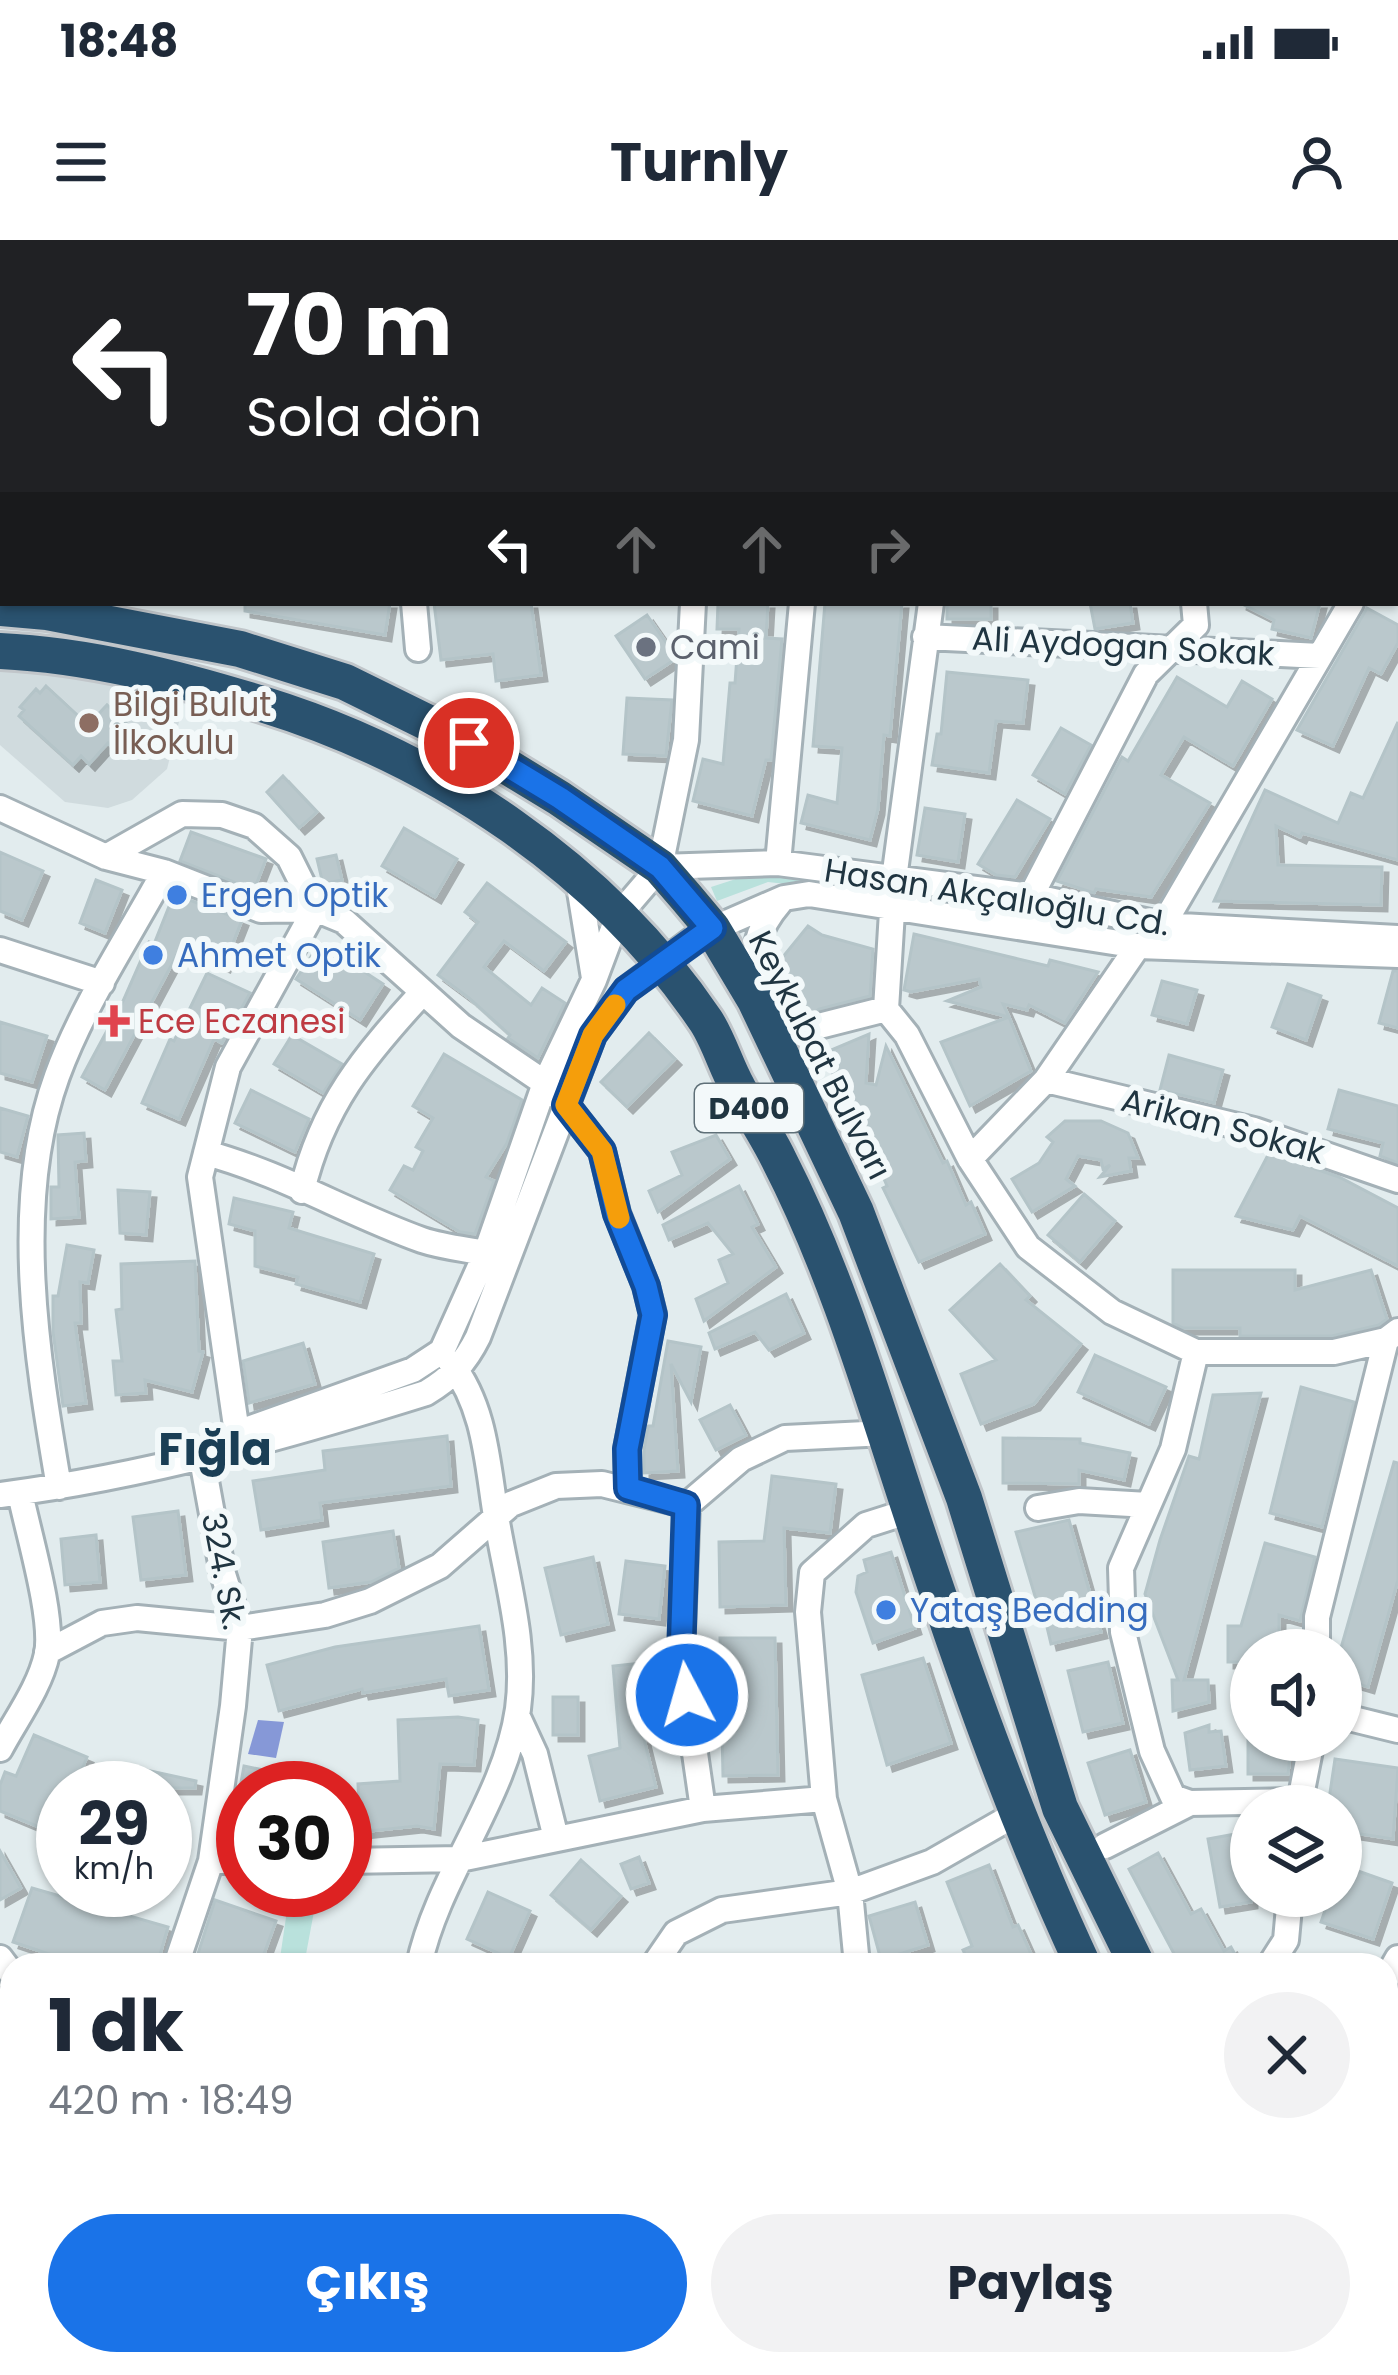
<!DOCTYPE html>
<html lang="tr">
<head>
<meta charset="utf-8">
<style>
	:root { --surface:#fff; --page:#f2f2f3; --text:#1f2937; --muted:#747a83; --accent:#1a73e8 }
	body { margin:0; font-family:Poppins,sans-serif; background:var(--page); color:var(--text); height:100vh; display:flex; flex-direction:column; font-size:45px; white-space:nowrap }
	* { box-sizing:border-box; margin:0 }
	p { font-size:39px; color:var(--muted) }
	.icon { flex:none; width:66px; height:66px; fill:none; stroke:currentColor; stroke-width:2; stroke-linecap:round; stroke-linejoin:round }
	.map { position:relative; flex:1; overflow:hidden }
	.side { position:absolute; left:0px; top:1713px; width:1398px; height:423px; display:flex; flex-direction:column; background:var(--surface); border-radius:36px 36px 0 0; box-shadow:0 3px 9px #0004 }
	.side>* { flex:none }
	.top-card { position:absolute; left:0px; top:0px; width:1398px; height:366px; box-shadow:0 3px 9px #0004; background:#202124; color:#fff; overflow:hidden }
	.controls { position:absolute; left:1230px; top:1389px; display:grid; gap:24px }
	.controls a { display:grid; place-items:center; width:132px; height:132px; border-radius:50%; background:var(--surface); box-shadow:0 3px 9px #0004; font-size:60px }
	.speed { position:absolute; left:36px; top:1521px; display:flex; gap:24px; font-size:60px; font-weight:700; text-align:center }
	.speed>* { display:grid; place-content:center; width:156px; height:156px; border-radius:50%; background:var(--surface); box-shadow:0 3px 9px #0004; line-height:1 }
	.speed small { font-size:30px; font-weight:400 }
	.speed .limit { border:18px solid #d22; background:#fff; color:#111 }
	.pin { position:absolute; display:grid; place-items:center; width:102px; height:102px; color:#fff; margin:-51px; border:6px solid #fff; border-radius:50%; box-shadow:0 3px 12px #0007 }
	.me { position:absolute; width:132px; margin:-66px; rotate:354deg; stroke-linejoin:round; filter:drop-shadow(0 0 9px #0008) }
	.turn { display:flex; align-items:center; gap:42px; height:252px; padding:0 48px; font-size:54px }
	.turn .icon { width:156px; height:156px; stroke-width:2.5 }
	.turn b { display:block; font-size:84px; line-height:102px }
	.lanes { display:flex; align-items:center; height:114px; padding:0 48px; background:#0003; justify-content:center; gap:60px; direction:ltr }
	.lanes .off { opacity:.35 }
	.round { display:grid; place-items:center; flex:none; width:126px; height:126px; border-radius:63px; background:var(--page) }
	.summary { display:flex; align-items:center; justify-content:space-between; height:204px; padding:0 48px }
	h1 { font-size:72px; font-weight:700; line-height:90px }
	.action { display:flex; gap:24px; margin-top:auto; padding:24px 48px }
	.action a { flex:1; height:138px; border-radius:72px; background:var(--accent); color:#fff; font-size:48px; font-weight:700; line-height:138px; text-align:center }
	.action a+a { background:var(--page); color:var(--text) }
	.status { display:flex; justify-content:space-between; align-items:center; height:84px; padding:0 60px; background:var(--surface); direction:ltr }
	.status svg { height:33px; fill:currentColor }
	header { display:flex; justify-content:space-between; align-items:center; height:156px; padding:0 48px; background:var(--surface); font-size:54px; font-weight:700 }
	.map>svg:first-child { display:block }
</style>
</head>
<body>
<div class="status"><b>18:48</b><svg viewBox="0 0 49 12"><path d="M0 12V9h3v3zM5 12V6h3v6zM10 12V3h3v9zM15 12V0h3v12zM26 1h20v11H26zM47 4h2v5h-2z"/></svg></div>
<header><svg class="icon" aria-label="menu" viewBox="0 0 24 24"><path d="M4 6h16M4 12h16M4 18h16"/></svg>Turnly<svg class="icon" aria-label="person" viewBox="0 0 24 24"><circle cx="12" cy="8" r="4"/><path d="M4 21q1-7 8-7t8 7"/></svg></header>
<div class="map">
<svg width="1398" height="2135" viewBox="0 0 1398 2135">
	<defs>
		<filter id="shadow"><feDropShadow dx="6" dy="6" stdDeviation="0" flood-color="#0004"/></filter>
	</defs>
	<rect width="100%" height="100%" fill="#e2ecee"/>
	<path fill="#d0dbde" d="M0 427 37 429 184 462 167 529 132 560 108 568 65 562 0 505Z"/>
	<path fill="#b9e1dc" d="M798 636 878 649 874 654 768 642 717 661 711 647 739 638Z
		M914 644 1143 691 1385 703 1141 699 913 652Z
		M290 1650H318L304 1725H279Z"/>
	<path fill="#8698d7" d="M258 1480 284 1482 276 1518 248 1514Z"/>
	<path fill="#bac8cc" stroke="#b4c4c8" stroke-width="3" filter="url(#shadow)" d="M245 363H390L385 395 245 371Z
		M434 363H531L541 435 496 441 493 414 441 420Z
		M718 363H768L766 398 782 399 771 520H766L752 576 693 561 703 519 723 524 730 443H735L739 389H717Z
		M825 363H902L890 496 884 495 878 569 870 600 801 583 808 555 837 563 842 508 813 506Z
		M947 363H991V379H947Z
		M1090 363H1130L1133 383 1095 389Z
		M1240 363H1320L1311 398 1272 389 1274 380Z
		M1367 368 1398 385V403L1381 434 1369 428 1333 506 1297 490Z
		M647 375 674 414V420L645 439 616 396Z
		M947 432 1028 440 1023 483 996 481 989 533 932 525 937 494H941Z
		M1177 437 1227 467 1242 441 1272 459 1233 526 1184 497 1161 535 1210 563 1151 657 1096 649 1094 653 1057 641 1119 522 1122 517 1128 521Z
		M46 446 88 485 107 465 131 488 113 508 108 503 89 524 81 516 73 525 19 476 24 470 20 467 36 449 40 453Z
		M627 458 672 460 666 516 623 514Z
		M1398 482V620L1302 593 1300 597 1276 586 1278 625 1382 627 1381 665 1214 661 1265 550 1338 583 1351 553 1363 558Z
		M1061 488 1091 505 1065 554 1033 535Z
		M283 536 317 572 299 588 267 552Z
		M1017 560 1050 579 1015 637 996 635 978 624Z
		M925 568 965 574 958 622 917 615Z
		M404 588 457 619 435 657 382 626Z
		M191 592 266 619 254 650 180 621Z
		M0 612 43 631 22 680 0 671Z
		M336 615 342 640 323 644 317 619Z
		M96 640 122 650 105 693 80 683Z
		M487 643 566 702 544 731 504 701 484 727 531 765 542 748 565 763 538 818 508 798 510 795 469 758 438 735 478 682 465 672Z
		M174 654 242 680 224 726 180 709 105 850 82 837 123 761 149 702 154 704Z
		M808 686 822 695 873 709 870 756 819 769 809 777 793 776 773 729Z
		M914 694 1048 726 1050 720 1098 732 1065 783 1029 765 1027 770 1003 764 1009 777 947 761 981 747 979 739 911 752 904 750Z
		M320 703 383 744 360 780 296 739Z
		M1393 731H1398V788L1379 783Z
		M207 733 250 753 222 803 214 799 179 879 142 863 170 799 174 801Z
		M1162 741 1197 750 1187 784 1152 775Z
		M1288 744 1321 756 1306 800 1272 787Z
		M1009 777 1031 831 970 866 941 802Z
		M0 782 47 796 32 842 0 833Z
		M649 793 675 819 627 867 601 842Z
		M869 794 866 843 876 845 886 806 943 923 947 921 966 965 971 962 985 994 919 1022 883 948 887 946 847 851 841 854 824 813Z
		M292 795 342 824 323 853 274 824Z
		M444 814 522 860 507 903 486 937 494 941 475 994 460 992 390 950 404 926 413 930 423 911 416 907 433 878 413 866Z
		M1169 815 1223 830 1214 863 1160 850Z
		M251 850 309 879 295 912 235 883Z
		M1339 850 1398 866V923L1380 916 1383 903 1328 889Z
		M0 868 28 876 17 917 0 912Z
		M1065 881H1101L1128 893 1138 918H1129L1131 931 1100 937 1110 925 1103 929 1101 920 1078 916 1066 939 1075 946 1032 972 1012 939 1039 923 1053 902 1047 897Z
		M84 893 86 921 75 922 79 977 51 979V947H59L58 895Z
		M716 895 730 919 658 972 649 951 682 935 672 912Z
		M1269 913 1339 937 1398 968V1026L1300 976 1293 990 1236 976Z
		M739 946 758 984 752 987 776 1027 704 1081 696 1059 728 1043 719 1020 733 1014 708 983 669 1000 663 985Z
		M118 950 150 952 146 995 120 993Z
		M1084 954 1115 981 1080 1022 1048 995Z
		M234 958 293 972 289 988 374 1014 360 1062 296 1044 298 1037 255 1026V991L229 984Z
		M67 1005 94 1010 88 1043 80 1042 81 1083H75L86 1163 63 1166 53 1092V1056H58Z
		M195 1021 199 1111 203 1112 192 1152 145 1140 146 1153 116 1155 113 1121H122L116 1070 122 1069 121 1024Z
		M1000 1024 1030 1056 1026 1060 1081 1104 1034 1164 981 1184 961 1134 996 1120 950 1070Z
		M1173 1030H1295V1050L1371 1030 1387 1079 1379 1085 1332 1096H1240V1088H1183L1173 1083Z
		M786 1054 804 1093 769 1110 755 1092 715 1109 709 1093Z
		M668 1101 701 1107 691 1162 671 1124 678 1231 644 1233V1210L648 1186H653Z
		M303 1103 315 1144 249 1163 243 1121Z
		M1095 1115 1166 1147 1149 1184 1078 1152Z
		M1301 1147 1354 1162 1322 1287 1270 1273Z
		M1261 1153 1184 1440H1208L1209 1462 1173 1471 1172 1440H1178L1145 1354 1160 1300 1189 1216 1199 1219 1213 1155Z
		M730 1165 746 1195 716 1210 700 1180Z
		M447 1196 451 1246 320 1263 322 1280 261 1290 253 1241 325 1230 323 1211Z
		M1003 1198 1080 1199V1203L1130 1213 1124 1240 1079 1230V1244L1003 1243Z
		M1394 1222 1398 1223V1340L1368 1447 1341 1439V1408Z
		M772 1236 836 1244 830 1293 784 1288 786 1365 720 1367 719 1302 764 1301Z
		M178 1271 186 1335 141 1340 133 1277Z
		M1069 1280 1101 1392 1051 1404 1041 1362 1037 1363 1016 1292Z
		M393 1291 399 1328 371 1342 329 1348 323 1302Z
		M96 1295 100 1342 65 1345 61 1299Z
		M1265 1303 1315 1317 1300 1381 1279 1375V1410H1251V1422H1228V1386H1241Z
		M891 1312 915 1388 873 1403 856 1352 858 1336 867 1332 864 1320Z
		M593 1317 608 1384 561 1395 545 1328Z
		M626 1321 665 1326 659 1379 619 1374Z
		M479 1386 489 1450 449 1456 446 1439 363 1453 362 1449 279 1471 267 1425 335 1407Z
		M720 1398H775L778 1535 723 1536Z
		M923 1418 951 1503 887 1525 862 1435Z
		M652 1422 658 1485 641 1487 656 1547 600 1561 589 1516 620 1508 613 1426Z
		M1108 1422 1123 1483 1083 1492 1068 1431Z
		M553 1457H578V1495H553Z
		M458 1477 478 1480 474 1525 440 1524 434 1589 417 1586 360 1592 358 1544 400 1541 398 1480Z
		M1209 1485V1492L1221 1491 1226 1526 1190 1530 1185 1493Z
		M34 1495 87 1517 74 1548H63V1597L0 1571V1545L5 1532 16 1536Z
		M1248 1500H1292L1288 1534H1248Z
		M1130 1510 1146 1562 1105 1575 1088 1523Z
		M1335 1519 1398 1528 1393 1599 1341 1591V1566H1328Z
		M123 1525 196 1541 195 1548H118Z
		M244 1526 316 1541 315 1548H240Z
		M1251 1591V1662L1220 1667 1208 1599Z
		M0 1611 21 1648 0 1660Z
		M1158 1613 1191 1674 1201 1669 1224 1711 1231 1707 1241 1725H1180L1129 1629Z
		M639 1617 649 1643 631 1649 621 1624Z
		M581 1620 621 1656 591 1690 551 1655Z
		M989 1625 1013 1687 1018 1685 1036 1725H970L963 1710 972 1706 947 1642Z
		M1341 1625 1392 1643 1373 1699 1321 1682 1330 1656H1341Z
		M32 1648 168 1687 157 1725H72L73 1722 13 1702Z
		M488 1652 530 1671 509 1718 467 1699Z
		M215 1660 276 1681 260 1725H210L196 1720Z
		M915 1662 928 1705 881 1720 869 1676Z"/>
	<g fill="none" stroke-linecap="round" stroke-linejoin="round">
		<path stroke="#bbc7cb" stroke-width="24" stroke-dasharray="24 12" stroke-linecap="butt" d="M6 1800 12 1816"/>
		<defs>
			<path id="minor" d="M371 0 372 3
				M654 0V3
				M1174 0V3
				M59 3V0
				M278 3 279 0
				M833 3V0
				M993 3 994 0
				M0 213H3
				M1395 235H1398
				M1395 275 1398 264
				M1395 320 1398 329
				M414 363 418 409
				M931 363 894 639 886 769 907 795 970 919 1028 1007 1112 1072 1196 1112H1334L1386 1100 1398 1091
				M925 397 1320 416
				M0 568 106 617 164 632 261 670 315 669 344 681 461 786 545 843 566 865 602 911 617 973 646 1046 653 1074 627 1209 628 1248
				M106 617 182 574 222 575 254 586 289 617 315 669 228 827 200 937 237 1193
				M778 623 802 363
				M660 627 686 500 693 363
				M578 639 594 738
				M1031 656 1146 434 1196 385 1194 363
				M1163 685 1351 363
				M0 710 102 743
				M755 757C755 714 751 696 780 662
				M823 785 886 769
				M1046 840 1254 890 1398 940
				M206 913C281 933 349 974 422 1000 443 1007 465 1009 486 1013
				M970 919 1046 840 1138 706
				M302 951C322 866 364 816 422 753
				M1196 1112 1173 1209 1121 1328 1123 1392 1152 1511 1173 1557 1190 1563 1300 1561
				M215 1209 237 1193 413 1130 442 1111 486 1013 545 843 594 740 618 676 660 627 778 623 1031 656 1163 685 1398 698
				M59 1247C37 1118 11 962 57 836 83 765 128 698 164 632
				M0 1255C147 1236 285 1197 426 1153 451 1138 465 1123 478 1097L593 795 626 750 699 695 784 658 809 654 1138 706 1398 715
				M687 1265 681 1416 703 1569
				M1038 1268 1079 1261 1148 1265
				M1317 1410V1377L1386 1100
				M47 1412 102 1383 137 1378 240 1388 325 1375 370 1361 440 1326 511 1264 556 1246 602 1244 687 1265 741 1219 785 1198 886 1193
				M517 1475 535 1514 556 1598
				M1341 1476 1398 1490
				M0 1509C16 1479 40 1447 47 1414 54 1378 28 1292 20 1253
				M824 1559 850 1652 857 1725
				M1299 1566 1312 1500
				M1105 1606 1190 1563
				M211 1621H243
				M345 1621 460 1619 703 1569 824 1559 808 1372 812 1333 866 1285 910 1271
				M0 1718 12 1734
				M176 1725 211 1621 233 1466 240 1388 223 1334 202 1219
				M419 1725C438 1636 505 1559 518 1469 527 1403 505 1335 495 1270 487 1218 484 1166 451 1123
				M654 1725 676 1693 722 1670 850 1652 932 1622 1016 1574
				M1270 1725 1286 1700 1290 1656
				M1386 1739 1398 1718
				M0 1761 12 1787
				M0 1895 12 1903
				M102 2124 105 2135
				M134 2124 137 2135
				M152 2124 155 2135
				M636 2124 650 2135
				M1089 2124 1092 2135
				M884 2135 885 2124"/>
			<path id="major" d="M1386 2017 1398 2020"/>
			<path id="highway" d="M0 368 47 372 240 409 345 442 469 503 559 558 660 627 686 657 712 688 755 760 856 972 964 1258 1060 1568 1137 1725
				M0 411C88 415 178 438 262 464 437 518 603 628 706 781 719 801 726 827 738 848 751 872 767 895 779 920 835 1029 871 1151 909 1267 960 1422 1014 1577 1083 1725
				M0 1839H12
				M0 1874 12 1872
				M1386 1991 1398 2001
				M1386 2045 1398 2049
				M1386 2073 1398 2077
				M1386 2101 1398 2106"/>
		</defs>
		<use href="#minor" stroke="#a4b1b7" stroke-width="30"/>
		<use href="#major" stroke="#c1c6ca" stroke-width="39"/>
		<use href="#highway" stroke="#c1c6ca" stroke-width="42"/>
		<use href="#minor" stroke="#fff" stroke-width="24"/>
		<use href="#major" stroke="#638ea7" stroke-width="33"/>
		<use href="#highway" stroke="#2a526f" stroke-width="36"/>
	</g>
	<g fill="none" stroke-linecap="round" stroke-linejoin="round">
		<defs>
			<path id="route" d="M469 503 560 558 660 627 712 688 626 750 593 795 566 865 602 911 617 974 646 1046 653 1075 627 1209 628 1248 686 1265 681 1416 687 1455"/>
		</defs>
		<use href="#route" stroke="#114b97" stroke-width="30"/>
		<use href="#route" stroke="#1a73e8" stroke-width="21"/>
		<path stroke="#f59e0b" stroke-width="21" d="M615 765 593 795 566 865 602 911 619 978"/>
	</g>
	<circle fill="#6b7280" stroke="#f3f9fa" stroke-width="4.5" cx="646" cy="407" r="12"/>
	<circle fill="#8d6e63" stroke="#f3f9fa" stroke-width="4.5" cx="89" cy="483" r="12"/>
	<g fill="#3f7fe0" stroke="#f3f9fa" stroke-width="4.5">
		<circle cx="177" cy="655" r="12"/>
		<circle cx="153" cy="715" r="12"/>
		<circle cx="886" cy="1370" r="12"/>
	</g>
	<path fill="#e0444e" stroke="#f3f9fa" stroke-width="4.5" d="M108 763h12v12h12v12h-12v12h-12v-12h-12v-12h12z"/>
	<g text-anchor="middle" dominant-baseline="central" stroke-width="12" stroke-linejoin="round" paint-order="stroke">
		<rect fill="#f3f9fa" stroke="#5f7078" stroke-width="3" x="695" y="844" width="108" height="48" rx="9"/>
		<g font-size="30" font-weight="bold" fill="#203541">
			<text x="749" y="868">D400</text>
		</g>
		<g font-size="33" fill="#203541" stroke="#f3f9fa">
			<text transform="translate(1123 406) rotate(3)">Ali Aydogan Sokak</text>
			<text transform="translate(997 657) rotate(9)">Hasan Akçalıoğlu Cd.</text>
			<text transform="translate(820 815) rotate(63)">Keykubat Bulvarı</text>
			<text transform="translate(1223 886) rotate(15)">Arikan Sokak</text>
			<text transform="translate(224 1331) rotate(79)">324. Sk.</text>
		</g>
		<g font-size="33" fill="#5b616d" stroke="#f3f9fa" text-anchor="start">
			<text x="670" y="407">Cami</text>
		</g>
		<g font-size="33" fill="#785e54" stroke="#f3f9fa" text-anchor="start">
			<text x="113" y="464">Bilgi Bulut<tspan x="113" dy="38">İlkokulu</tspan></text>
		</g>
		<g font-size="33" fill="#366cbe" stroke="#f3f9fa" text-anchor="start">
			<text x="201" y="655">Ergen Optik</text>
			<text x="177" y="715">Ahmet Optik</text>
			<text x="910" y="1370">Yataş Bedding</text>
		</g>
		<g font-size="33" fill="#be3a42" stroke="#f3f9fa" text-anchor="start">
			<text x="138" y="781">Ece Eczanesi</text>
		</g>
		<g font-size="45" font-weight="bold" fill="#1a3e55" stroke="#f3f9fa">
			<text x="215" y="1209">Fığla</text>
		</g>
	</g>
</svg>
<div class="controls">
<a><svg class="icon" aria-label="sound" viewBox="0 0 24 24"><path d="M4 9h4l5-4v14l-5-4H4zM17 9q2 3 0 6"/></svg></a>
<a><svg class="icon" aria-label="layers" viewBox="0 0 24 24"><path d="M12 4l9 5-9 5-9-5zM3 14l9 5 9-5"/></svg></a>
</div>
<div class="speed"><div>29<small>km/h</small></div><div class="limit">30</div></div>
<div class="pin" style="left:469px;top:503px;background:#d93025"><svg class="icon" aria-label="arrive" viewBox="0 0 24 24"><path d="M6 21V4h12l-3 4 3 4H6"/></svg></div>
<svg class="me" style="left:687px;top:1455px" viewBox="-20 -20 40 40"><circle r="17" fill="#1a73e8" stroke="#fff" stroke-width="3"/><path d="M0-11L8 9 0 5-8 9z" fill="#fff"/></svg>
<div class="top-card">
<div class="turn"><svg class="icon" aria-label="left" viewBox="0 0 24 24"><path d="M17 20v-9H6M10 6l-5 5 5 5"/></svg><div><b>70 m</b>Sola dön</div></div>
<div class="lanes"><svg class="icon" aria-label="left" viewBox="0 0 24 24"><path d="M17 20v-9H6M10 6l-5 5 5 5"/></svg><svg class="icon off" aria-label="ahead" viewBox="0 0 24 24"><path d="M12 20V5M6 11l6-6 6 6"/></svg><svg class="icon off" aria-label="ahead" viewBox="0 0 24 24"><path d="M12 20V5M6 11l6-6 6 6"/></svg><svg class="icon off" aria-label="right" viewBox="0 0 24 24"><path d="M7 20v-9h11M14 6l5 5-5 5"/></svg></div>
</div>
<section class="side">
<div class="summary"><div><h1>1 dk</h1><p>420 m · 18:49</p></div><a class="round"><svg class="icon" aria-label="close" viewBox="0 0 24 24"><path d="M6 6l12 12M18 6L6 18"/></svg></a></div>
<div class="action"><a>Çıkış</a><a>Paylaş</a></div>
</section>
</div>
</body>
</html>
